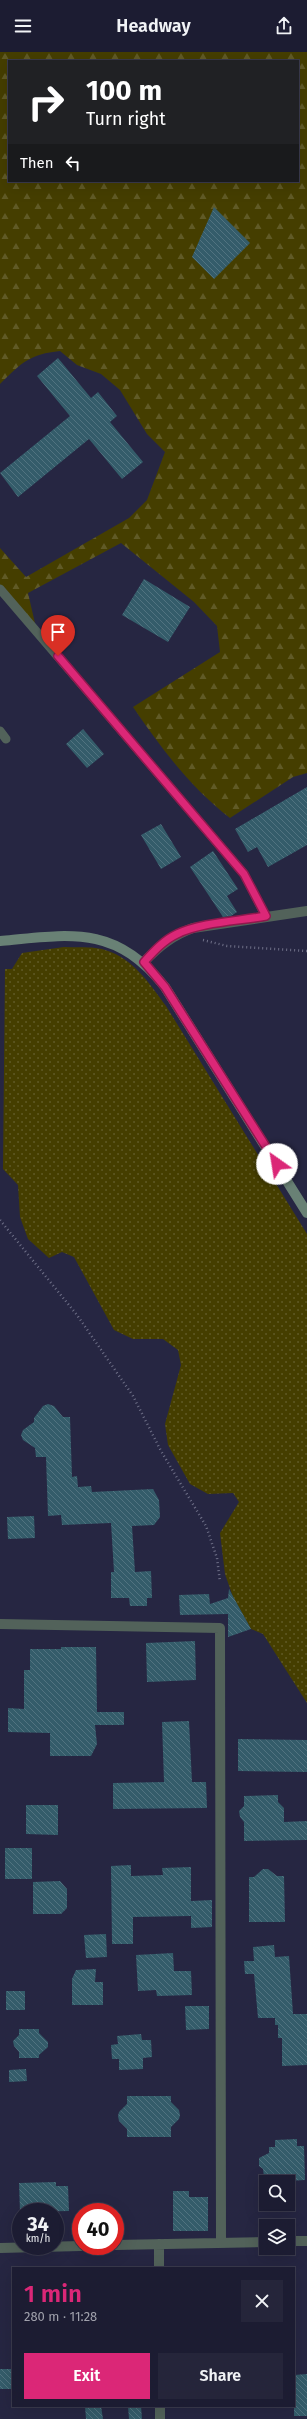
<!DOCTYPE html>
<html lang="en">
<head>
<meta charset="utf-8">
<style>
	:root { --surface:#1c1c32; --page:#25253a; --text:#f1f3f6; --muted:#a0a1ac; --line:#3a3a4d; --accent:#db2777 }
	body { margin:0; font-family:"Fira Sans",sans-serif; background:var(--page); color:var(--text); height:100vh; display:flex; flex-direction:column; font-size:15px; white-space:nowrap }
	* { box-sizing:border-box; margin:0 }
	p { font-size:13px; color:var(--muted) }
	.icon { flex:none; width:22px; height:22px; fill:none; stroke:currentColor; stroke-width:2; stroke-linecap:round; stroke-linejoin:round }
	.map { position:relative; flex:1; overflow:hidden }
	.side { position:absolute; left:12px; top:2215px; width:283px; height:140px; display:flex; flex-direction:column; background:var(--surface); border-radius:0px; box-shadow:0 4px 16px #0002,0 0 0 1px var(--line) }
	.side>* { flex:none }
	.hud { position:absolute; left:8px; top:8px; width:291px; height:122px; border-radius:0px; box-shadow:0 4px 16px #0002,0 0 0 1px var(--line); background:#202124; color:#fff; overflow:hidden }
	.controls { position:absolute; left:259px; top:2123px; display:grid; gap:8px }
	.controls a { display:grid; place-items:center; width:36px; height:36px; border-radius:0px; background:var(--surface); box-shadow:0 4px 16px #0002,0 0 0 1px var(--line); font-size:20px }
	.speed { position:absolute; left:12px; top:2151px; display:flex; gap:8px; font-size:20px; font-weight:700; text-align:center }
	.speed>* { display:grid; place-content:center; width:52px; height:52px; border-radius:50%; background:var(--surface); box-shadow:0 4px 16px #0002,0 0 0 1px var(--line); line-height:1 }
	.speed small { font-size:10px; font-weight:400 }
	.speed .limit { border:6px solid #d22; background:#fff; color:#111 }
	.pin { position:absolute; display:grid; place-items:center; width:34px; height:34px; color:#fff; margin:-41px -17px; border-radius:50% 50% 50% 0; rotate:-45deg; box-shadow:0 0 4px #0007 }
	.pin .icon { rotate:45deg }
	.me { position:absolute; width:44px; margin:-22px; rotate:328deg; stroke-linejoin:round; filter:drop-shadow(0 0 3px #0008) }
	.turn { display:flex; align-items:center; gap:14px; height:84px; padding:0 12px; font-size:18px }
	.turn .icon { width:52px; height:52px; stroke-width:2.5 }
	.turn b { display:block; font-size:28px; line-height:34px }
	.then { display:flex; align-items:center; height:38px; padding:0 12px; background:#0003; gap:8px; font-size:15px }
	.round { display:grid; place-items:center; flex:none; width:42px; height:42px; border-radius:0px; background:var(--page) }
	.head { display:flex; align-items:center; justify-content:space-between; height:68px; padding:0 12px }
	h1 { font-size:24px; font-weight:600; line-height:30px; color:var(--accent) }
	.primary-button { display:flex; gap:8px; margin-top:auto; padding:8px 12px }
	.primary-button a { flex:1; height:46px; border-radius:0px; background:var(--accent); color:#fff; font-size:16px; font-weight:600; line-height:46px; text-align:center }
	.primary-button a+a { background:var(--page); color:var(--text) }
	header { display:flex; justify-content:space-between; align-items:center; height:52px; padding:0 12px; background:var(--surface); font-size:18px; font-weight:600 }
	.map>svg:first-child { display:block }
</style>
</head>
<body>
<header><svg class="icon" aria-label="menu" viewBox="0 0 24 24"><path d="M4 6h16M4 12h16M4 18h16"/></svg>Headway<svg class="icon" aria-label="share" viewBox="0 0 24 24"><path d="M12 15V3M7 8l5-5 5 5M5 13v7h14v-7"/></svg></header>
<div class="map">
<svg width="307" height="2367" viewBox="0 0 307 2367">
	<defs>
		<pattern id="green-dots" width="8" height="8" patternUnits="userSpaceOnUse"><rect width="8" height="8" fill="#453e00"/><path d="M2 2h.1M6 6h.1" fill="none" stroke="#605a26" stroke-width="1.8" stroke-linecap="round"/></pattern>
		<pattern id="forest-firs" width="22" height="20" patternUnits="userSpaceOnUse"><rect width="22" height="20" fill="#453e00"/><path d="M5 1l3.5 6h-7zM16 11l3.5 6h-7z" fill="#605a26"/></pattern>
		<pattern id="building-back-hatch" width="6" height="6" patternUnits="userSpaceOnUse"><rect width="6" height="6" fill="#345c6a"/><path d="M-1 5l2 2M0 0l6 6M5-1l2 2" fill="none" stroke="#517380"/></pattern>
	</defs>
	<rect width="100%" height="100%" fill="#262642"/>
	<path fill="url(#green-dots)" d="M64 895C77 896 93 894 105 898 133 906 149 931 166 954L307 1182V1651L263 1582 251 1577 233 1545 225 1522 220 1481 239 1450 233 1441 208 1442 190 1432 168 1393 165 1372 181 1313 178 1298 163 1287H133L114 1278 74 1205 62 1200 49 1206 28 1187 20 1165 18 1133 3 1117 5 917H12L22 901Z"/>
	<path fill="url(#forest-firs)" fill-rule="evenodd" d="M0 0H307V721L293 725 230 766C190 735 161 696 133 655L220 600 217 574 194 550 121 491 28 541 37 580 0 537V496L26 525 129 466 147 448 165 400 147 382 120 338 101 322 77 313 60 299C30 302 21 311 0 332ZM9 9H298V129H9Z"/>
	<path fill="url(#building-back-hatch)" d="M214 155 250 191 214 227 192 205Z
		M58 306 91 346 98 340 117 364 110 370 143 410 122 427 89 387 18 445 0 421 70 364 37 324Z
		M144 527 190 555 168 590 122 563Z
		M83 677 104 702 87 716 66 692Z
		M307 735V793L268 815 257 795 248 800 235 777Z
		M161 772 181 805 161 817 141 783Z
		M213 799 238 837 227 844 237 860 231 864 223 865 190 815Z
		M48 1352 54 1354 63 1365H70L72 1425 77 1424 78 1435 91 1434 92 1440 153 1437 159 1448 160 1465 154 1473 132 1474 135 1520 151 1519 152 1546H147V1554H130L129 1546H111V1520H114L111 1471 62 1473 61 1463 48 1464 46 1405H36L35 1396 23 1388 21 1383 23 1378 34 1370V1366L43 1354Z
		M34 1464 35 1486 8 1487 7 1465Z
		M229 1537 251 1577 228 1585V1562L180 1563 179 1543 209 1542 210 1552 228 1546Z
		M195 1589 196 1628 147 1630 146 1591Z
		M61 1595H96L97 1660H124V1673H95L97 1692 91 1704H50V1681L8 1680V1656L24 1657V1618H30V1597H61Z
		M189 1669 192 1730H206L207 1756 113 1757V1731L164 1730 162 1670Z
		M238 1687 307 1688V1720L238 1719Z
		M278 1743V1750L284 1756V1770L307 1769V1788L244 1789V1770L240 1765 239 1759 244 1754V1744Z
		M26 1753H58V1783L26 1782Z
		M5 1796H32V1827H5Z
		M131 1813V1824L163 1823 162 1816 191 1815V1849L212 1848V1875L191 1876V1864L133 1865V1892H112L111 1814Z
		M263 1817H268L277 1824H284L285 1870H249V1825H254Z
		M60 1829 67 1837V1856L61 1862H33V1830Z
		M106 1882 107 1905 86 1906 84 1883Z
		M274 1893 275 1905 289 1904 293 1962H307V2013L282 2014V1986H278V1973H275V1966H258L254 1922H245L244 1909H254L253 1895Z
		M173 1901 174 1919H191L192 1943 157 1944 156 1938 138 1939 136 1903Z
		M96 1917 95 1930H103V1953H72V1927L76 1918Z
		M6 1939H25V1958H6Z
		M185 1954H209V1977L186 1978Z
		M19 1977H39V1981L48 1990V1995L39 2003V2006H19V2000L14 1994 13 1989 19 1983Z
		M141 1982 142 1988H151L152 2005 143 2006V2017L119 2018V2007H112L111 1993 118 1992 117 1984Z
		M26 2017 27 2029 9 2030V2018Z
		M127 2044H171V2050L179 2058 180 2063 179 2067 171 2075V2085H127V2077L119 2069 118 2064 119 2060 127 2052Z
		M297 2087V2094H304L305 2128 270 2130V2125H264L263 2117 259 2114V2106L269 2101V2095H275V2088Z
		M56 2130V2134H68L69 2159 20 2160 19 2131Z
		M173 2139H189V2145H208V2179H173Z
		M0 2317H13V2337H0Z
		M307 2322V2364H294V2323Z
		M85 2354H101L103 2367H86Z
		M128 2354H141L142 2367H129Z"/>
	<g fill="none" stroke-linecap="round" stroke-linejoin="round">
		<path stroke="#6f7088" stroke-width="2.5" stroke-dasharray="1 3" stroke-linecap="butt" d="M203 888 227 894 307 899
			M0 1168 77 1263 133 1344 161 1399 206 1474 217 1506 220 1530"/>
		<path stroke="#52625a" stroke-width="9" d="M0 537 244 822 266 865
			M0 679 6 687"/>
		<path stroke="#52625a" stroke-width="10" d="M144 910C159 894 173 883 193 876L307 859
			M0 1572 220 1576 221 2191
			M288 2189H307
			M159 2192V2216
			M115 2193 266 2190
			M0 2196 81 2194
			M160 2354V2367"/>
		<path stroke="#698175" stroke-width="10" d="M0 889C72 882 116 873 165 935L307 1161"/>
	</g>
	<g fill="none" stroke-linecap="round" stroke-linejoin="round">
		<defs>
			<path id="route" d="M58 604 244 822 266 864C240 869 201 870 177 882 164 888 154 899 144 910L165 935 277 1112"/>
		</defs>
		<use href="#route" stroke="#8e194d" stroke-width="10"/>
		<use href="#route" stroke="#db2777" stroke-width="7"/>
	</g>
</svg>
<div class="controls">
<a><svg class="icon" aria-label="search" viewBox="0 0 24 24"><circle cx="10" cy="10" r="6"/><path d="M15 15l6 6"/></svg></a>
<a><svg class="icon" aria-label="layers" viewBox="0 0 24 24"><path d="M12 4l9 5-9 5-9-5zM3 14l9 5 9-5"/></svg></a>
</div>
<div class="speed"><div>34<small>km/h</small></div><div class="limit">40</div></div>
<div class="pin" style="left:58px;top:604px;background:#d93025"><svg class="icon" aria-label="arrive" viewBox="0 0 24 24"><path d="M6 21V4h12l-3 4 3 4H6"/></svg></div>
<svg class="me" style="left:277px;top:1112px" viewBox="-20 -20 40 40"><circle r="19" fill="#fff"/><path d="M0-13L10 11 0 6-10 11z" fill="#db2777"/></svg>
<div class="hud">
<div class="turn"><svg class="icon" aria-label="right" viewBox="0 0 24 24"><path d="M7 20v-9h11M14 6l5 5-5 5"/></svg><div><b>100 m</b>Turn right</div></div>
<div class="then">Then<svg class="icon" aria-label="left" viewBox="0 0 24 24"><path d="M17 20v-9H6M10 6l-5 5 5 5"/></svg></div>
</div>
<section class="side">
<div class="head"><div><h1>1 min</h1><p>280 m · 11:28</p></div><a class="round"><svg class="icon" aria-label="close" viewBox="0 0 24 24"><path d="M6 6l12 12M18 6L6 18"/></svg></a></div>
<div class="primary-button"><a>Exit</a><a>Share</a></div>
</section>
</div>
</body>
</html>
